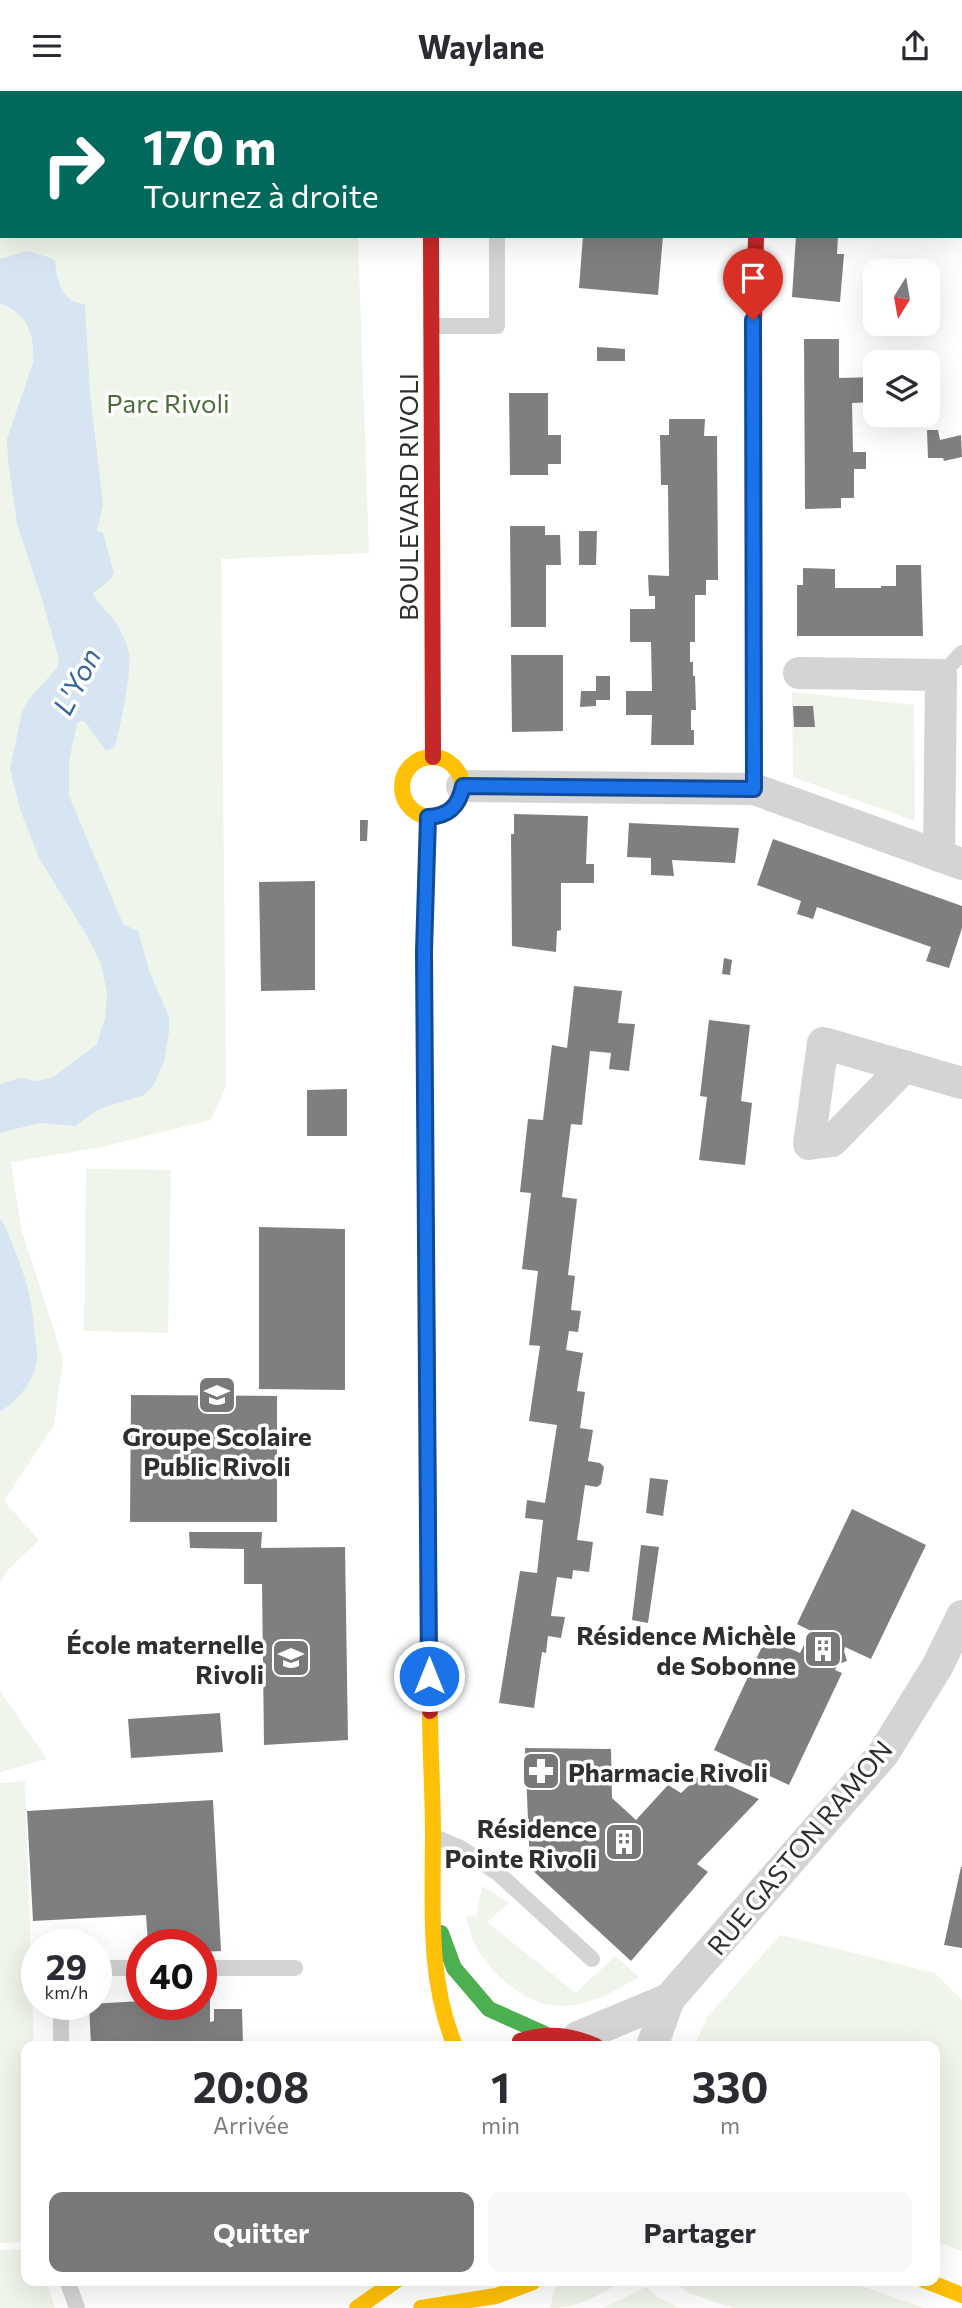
<!DOCTYPE html>
<html lang="fr">
<head>
<meta charset="utf-8">
<style>
	:root { --surface:#fff; --page:#f7f7f7; --text:#2b2b33; --muted:#7c7c81; --accent:#787878 }
	body { margin:0; font-family:Commissioner,sans-serif; background:var(--page); color:var(--text); height:100vh; display:flex; flex-direction:column; font-size:26px; white-space:nowrap }
	* { box-sizing:border-box; margin:0 }
	p { font-size:23px; color:var(--muted) }
	.icon { flex:none; width:38px; height:38px; fill:none; stroke:currentColor; stroke-width:2; stroke-linecap:round; stroke-linejoin:round }
	.map { position:relative; flex:1; overflow:hidden }
	.drawer { position:absolute; left:21px; top:1950px; width:919px; height:245px; display:flex; flex-direction:column; background:var(--surface); border-radius:14px; box-shadow:0 7px 28px #0002 }
	.drawer>* { flex:none }
	.guide { position:absolute; left:0px; top:0px; width:962px; height:147px; box-shadow:0 7px 28px #0002; background:#00695c; color:#fff; overflow:hidden }
	.needle { width:46px; rotate:191deg }
	.fabs { position:absolute; left:863px; top:168px; display:grid; gap:14px }
	.fabs a { display:grid; place-items:center; width:77px; height:77px; border-radius:14px; background:var(--surface); box-shadow:0 7px 28px #0002; font-size:35px }
	.speed { position:absolute; left:21px; top:1838px; display:flex; gap:14px; font-size:35px; font-weight:700; text-align:center }
	.speed>* { display:grid; place-content:center; width:91px; height:91px; border-radius:50%; background:var(--surface); box-shadow:0 7px 28px #0002; line-height:1 }
	.speed small { font-size:18px; font-weight:400 }
	.speed .limit { border:10px solid #d22; background:#fff; color:#111 }
	.pin { position:absolute; display:grid; place-items:center; width:60px; height:60px; color:#fff; margin:-72px -30px; border-radius:50% 50% 50% 0; rotate:-45deg; box-shadow:0 0 7px #0007 }
	.pin .icon { rotate:45deg }
	.me { position:absolute; width:77px; margin:-38px; rotate:0deg; stroke-linejoin:round; filter:drop-shadow(0 0 5px #0008) }
	.turn { display:flex; align-items:center; gap:24px; height:147px; padding:0 28px; font-size:32px }
	.turn .icon { width:91px; height:91px; stroke-width:2.5 }
	.turn b { display:block; font-size:49px; line-height:60px }
	.eta { display:flex; justify-content:space-evenly; align-items:center; height:119px; text-align:center }
	.eta b { font-size:42px; font-weight:700; line-height:49px }
	.primary-button { display:flex; gap:14px; margin-top:auto; padding:14px 28px }
	.primary-button a { flex:1; height:80px; border-radius:14px; background:var(--accent); color:#fff; font-size:28px; font-weight:700; line-height:80px; text-align:center }
	.primary-button a+a { background:var(--page); color:var(--text) }
	header { display:flex; justify-content:space-between; align-items:center; height:91px; padding:0 28px; background:var(--surface); font-size:32px; font-weight:700 }
	.map>svg:first-child { display:block }
</style>
</head>
<body>
<header><svg class="icon" aria-label="menu" viewBox="0 0 24 24"><path d="M4 6h16M4 12h16M4 18h16"/></svg>Waylane<svg class="icon" aria-label="share" viewBox="0 0 24 24"><path d="M12 15V3M7 8l5-5 5 5M5 13v7h14v-7"/></svg></header>
<div class="map">
<svg width="962" height="2217" viewBox="0 0 962 2217">
	<rect width="100%" height="100%" fill="#fff"/>
	<path fill="#f0f5eb" d="M0 0H356V2H2V145H358L369 462 221 468 226 995 211 1029 97 1057 11 1071 21 1137 63 1268 54 1334 4 1410 39 1449 7 1480 0 1491Z
		M792 601 914 614 915 730 793 686Z
		M86 1078 171 1079 168 1242 84 1240Z
		M0 1600 47 1668 0 1681Z
		M25 1690 34 1955H26V2151L0 2152V1692Z
		M482 1795 509 1812 487 1831 576 1902 615 1865 639 1886C616 1900 590 1914 563 1915 528 1917 492 1884 476 1856 471 1847 469 1834 466 1825L476 1826Z
		M780 1844 935 1882 962 1909V2160L935 2150 934 1955H694L708 1925Z
		M26 2158V2189H46L55 2217H0V2159Z
		M559 2189H625C598 2204 580 2217 550 2217L556 2193Z
		M672 2189H844L924 2217H733L689 2202Z
		M646 2196 657 2206 679 2217H603Z"/>
	<path fill="#d7e5f3" d="M27 160 48 166 55 170C57 190 62 212 85 213L90 302 103 413 97 440 103 442 114 482 111 488 93 502C96 511 113 525 119 537 123 544 128 554 129 563 132 581 120 637 115 656L106 660 86 632 82 630 77 632 69 671V705L123 833 138 840 150 882 169 926V941L164 971 153 995 144 1004 99 1018 75 1035 39 1032 0 1042V993L19 987 38 990 53 986 97 953 105 927 107 902 101 873 87 845 39 767 20 718 10 678 22 621 29 608 57 577 59 569 44 515 17 433 8 370 7 348 33 272C35 245 28 221 0 213V168Z
		M0 1127C7 1137 11 1150 16 1162 28 1194 33 1213 35 1247 36 1254 38 1262 37 1269 34 1291 18 1309 0 1321Z"/>
	<path fill="#7f7f7f" d="M583 145H663L658 204 579 197Z
		M796 145H838L837 163H844L840 211 792 206Z
		M804 248H839V287L875 286V311L852 312 853 361H866V378H854V407H841V417L805 418Z
		M597 256 625 258V270H597Z
		M509 302H548V344H561V373H548V384H510Z
		M928 314H933L936 330H923V324H928Z
		M669 328H705L704 345H717L718 489H706V504H695V551H690V571H693V585H695L696 619H691V639H694V654H651L652 624H626V600H652L651 551H630V518H655V505H649L648 484 669 485 668 394H661L660 344H669Z
		M927 339H938L940 349 961 344 962 366 944 370 943 367H928Z
		M510 435H545V444H560L561 474H546V536H511Z
		M579 440H597L596 474H579Z
		M896 474H921L923 545H797V494H803V477L835 478V497H881V495H896Z
		M511 564H563V640L512 641Z
		M596 585H610V609H596V615L580 616 581 600H596Z
		M793 615H813L815 636H794Z
		M514 723 588 725 586 773H594V792H561V839L557 840 556 861 512 855 511 743H514Z
		M360 729H368L367 750H360Z
		M629 732 739 737 735 772 672 769 674 785 651 784V767L627 766Z
		M773 748 962 815V837L949 877 926 870 931 856 817 816 813 828 797 823 801 810 757 794Z
		M315 790V899L261 900 259 791Z
		M724 867 732 869 730 884 722 883Z
		M574 895 622 900 618 932 635 933 629 980 609 978 611 962 590 960 582 1034 571 1033 562 1106 577 1108 568 1184 575 1185 571 1219 581 1220 578 1241 569 1240 566 1259 583 1262 577 1300 585 1301 580 1337 593 1339 588 1370 600 1372 604 1376 601 1393 597 1396 585 1394 577 1449 593 1451 589 1481 573 1479 572 1488 557 1486 551 1525 565 1526 561 1547 548 1545 546 1562 542 1561 534 1617 499 1612 520 1480 537 1482 543 1429 525 1427 527 1409 545 1412 557 1334 529 1330 540 1255 529 1254 538 1180 522 1178 531 1102 520 1101 528 1028 543 1029 552 954 567 957Z
		M709 929 750 934 741 1010 752 1012 745 1074 699 1069 707 1006 700 1005Z
		M347 998V1045H307V999Z
		M259 1136 345 1138V1299L259 1298Z
		M131 1304 277 1305V1431H130Z
		M650 1387 668 1389 663 1425 646 1422Z
		M852 1418 926 1454 871 1568 845 1556 844 1560 847 1570 838 1573 835 1579 842 1582 789 1694 714 1659 766 1547 800 1562 811 1540 797 1533Z
		M189 1441H262L261 1457 345 1456 348 1649 264 1654 262 1493H244V1458L190 1457Z
		M641 1454 659 1456 648 1532 632 1529Z
		M220 1622 223 1661 131 1667 128 1628Z
		M525 1657 611 1658 612 1707 636 1729 668 1694 681 1702 702 1682 759 1708 697 1773 708 1781 631 1870 530 1777Z
		M213 1709 221 1860 201 1861V1853H148L146 1824 33 1830 27 1720Z
		M961 1776H962V1857L944 1854Z
		M201 1907H210V1931L214 1930V1918H242L243 1955H91L89 1913 142 1910V1913H201Z"/>
	<g fill="none" stroke-linecap="round" stroke-linejoin="round">
		<path stroke="#d4d4d4" stroke-width="16" d="M954 0V2
			M498 2V0
			M961 75 962 88
			M431 235H497V145
			M941 584 962 562
			M435 1746 461 1757 499 1783 592 1868
			M96 1877H142
			M201 1877H295
			M61 1913V1955
			M67 2189 77 2217"/>
		<path stroke="#d4d4d4" stroke-width="32" d="M763 2V0
			M799 582 941 584 939 765
			M462 695 754 698 962 773
			M905 975 832 1050 809 1053 823 952 962 992
			M578 1946 669 1908
			M652 1955 669 1908 883 1663 937 1576 962 1525"/>
		<path stroke="#4caf50" stroke-width="16" d="M427 1221 424 860 428 726
			M441 1842 454 1877 489 1918 545 1943"/>
		<path stroke="#ffc107" stroke-width="16" d="M753 274 754 698
			M402 696a30 30 0 1 1 60 0a30 30 0 1 1-60 0Z
			M430 1620C430 1661 433 1702 433 1743 433 1815 427 1887 455 1955
			M924 2189 962 2204
			M357 2217 397 2189
			M421 2217 496 2205 533 2191"/>
		<path stroke="#c62828" stroke-width="16" d="M432 0V2
			M431 145 433 666
			M753 274 756 145
			M427 1221 430 1620
			M520 1950C547 1941 570 1944 596 1955"/>
	</g>
	<g fill="none" stroke-linecap="round" stroke-linejoin="round">
		<defs>
			<path id="route" d="M429 1585 424 860 428 726C449 725 459 715 463 695L754 698 753 229"/>
		</defs>
		<use href="#route" stroke="#114b97" stroke-width="18"/>
		<use href="#route" stroke="#1a73e8" stroke-width="12"/>
	</g>
	<defs>
		<symbol id="school-square" viewBox="-11 -11 22 22"><rect x="-9" y="-9" width="18" height="18" rx="4" fill="#787878" stroke="#fff"/><path d="M0-5L7-2L0 1L-7-2ZM-4 1L0 2.5L4 1V4Q0 6-4 4Z" fill="#fff"/></symbol>
		<symbol id="building-square" viewBox="-11 -11 22 22"><rect x="-9" y="-9" width="18" height="18" rx="4" fill="#787878" stroke="#fff"/><path d="M-4-6H4V6H1V3H-1V6H-4ZM-2.5-4.3h1.7v1.8h-1.7ZM.8-4.3h1.7v1.8H.8ZM-2.5-1h1.7V.8h-1.7ZM.8-1h1.7V.8H.8Z" fill="#fff"/></symbol>
		<symbol id="pharmacy-square" viewBox="-11 -11 22 22"><rect x="-9" y="-9" width="18" height="18" rx="4" fill="#787878" stroke="#fff"/><path d="M-2-6h4v4h4v4h-4v4h-4v-4h-4v-4h4Z" fill="#fff"/></symbol>
	</defs>
	<g fill-rule="evenodd">
		<use href="#school-square" x="195" y="1282" width="44" height="44"/>
		<use href="#building-square" x="801" y="1536" width="44" height="44"/>
		<use href="#school-square" x="269" y="1545" width="44" height="44"/>
		<use href="#pharmacy-square" x="519" y="1658" width="44" height="44"/>
		<use href="#building-square" x="602" y="1729" width="44" height="44"/>
	</g>
	<g text-anchor="middle" dominant-baseline="central" stroke-width="7" stroke-linejoin="round" paint-order="stroke">
		<g font-size="26" fill="#4b6d39" stroke="#fff">
			<text x="168" y="311">Parc Rivoli</text>
		</g>
		<g font-size="26" fill="#2f2f2f" stroke="#fff">
			<text transform="translate(407 406) rotate(-90)">BOULEVARD RIVOLI</text>
			<text transform="translate(799 1756) rotate(-50)">RUE GASTON RAMON</text>
		</g>
		<g font-size="26" font-weight="bold" fill="#2f2f2f" stroke="#fff" text-anchor="end">
			<text x="217" y="1344" text-anchor="middle">Groupe Scolaire<tspan x="217" dy="30">Public Rivoli</tspan></text>
			<text x="796" y="1543">Résidence Michèle<tspan x="796" dy="30">de Sobonne</tspan></text>
			<text x="264" y="1552">École maternelle<tspan x="264" dy="30">Rivoli</tspan></text>
			<text x="568" y="1680" text-anchor="start">Pharmacie Rivoli</text>
			<text x="597" y="1736">Résidence<tspan x="597" dy="30">Pointe Rivoli</tspan></text>
		</g>
		<g font-size="28" font-style="italic" fill="#376696" stroke="#fff">
			<text transform="translate(76 590) rotate(-63)">L'Yon</text>
		</g>
	</g>
</svg>
<div class="fabs">
<a><svg class="needle" viewBox="-14 -14 28 28"><path d="M0-13l5 13h-10z" fill="#e53935"/><path d="M0 13l5-13h-10z" fill="#7c7c81"/></svg></a>
<a><svg class="icon" aria-label="layers" viewBox="0 0 24 24"><path d="M12 4l9 5-9 5-9-5zM3 14l9 5 9-5"/></svg></a>
</div>
<div class="speed"><div>29<small>km/h</small></div><div class="limit">40</div></div>
<div class="pin" style="left:753px;top:229px;background:#d93025"><svg class="icon" aria-label="arrive" viewBox="0 0 24 24"><path d="M6 21V4h12l-3 4 3 4H6"/></svg></div>
<svg class="me" style="left:429px;top:1585px" viewBox="-20 -20 40 40"><circle r="17" fill="#1a73e8" stroke="#fff" stroke-width="3"/><path d="M0-11L8 9 0 5-8 9z" fill="#fff"/></svg>
<div class="guide">
<div class="turn"><svg class="icon" aria-label="right" viewBox="0 0 24 24"><path d="M7 20v-9h11M14 6l5 5-5 5"/></svg><div><b>170 m</b>Tournez à droite</div></div>
</div>
<section class="drawer">
<div class="eta">
<div><b>20:08</b><p>Arrivée</p></div>
<div><b>1</b><p>min</p></div>
<div><b>330</b><p>m</p></div>
</div>
<div class="primary-button"><a>Quitter</a><a>Partager</a></div>
</section>
</div>
</body>
</html>
